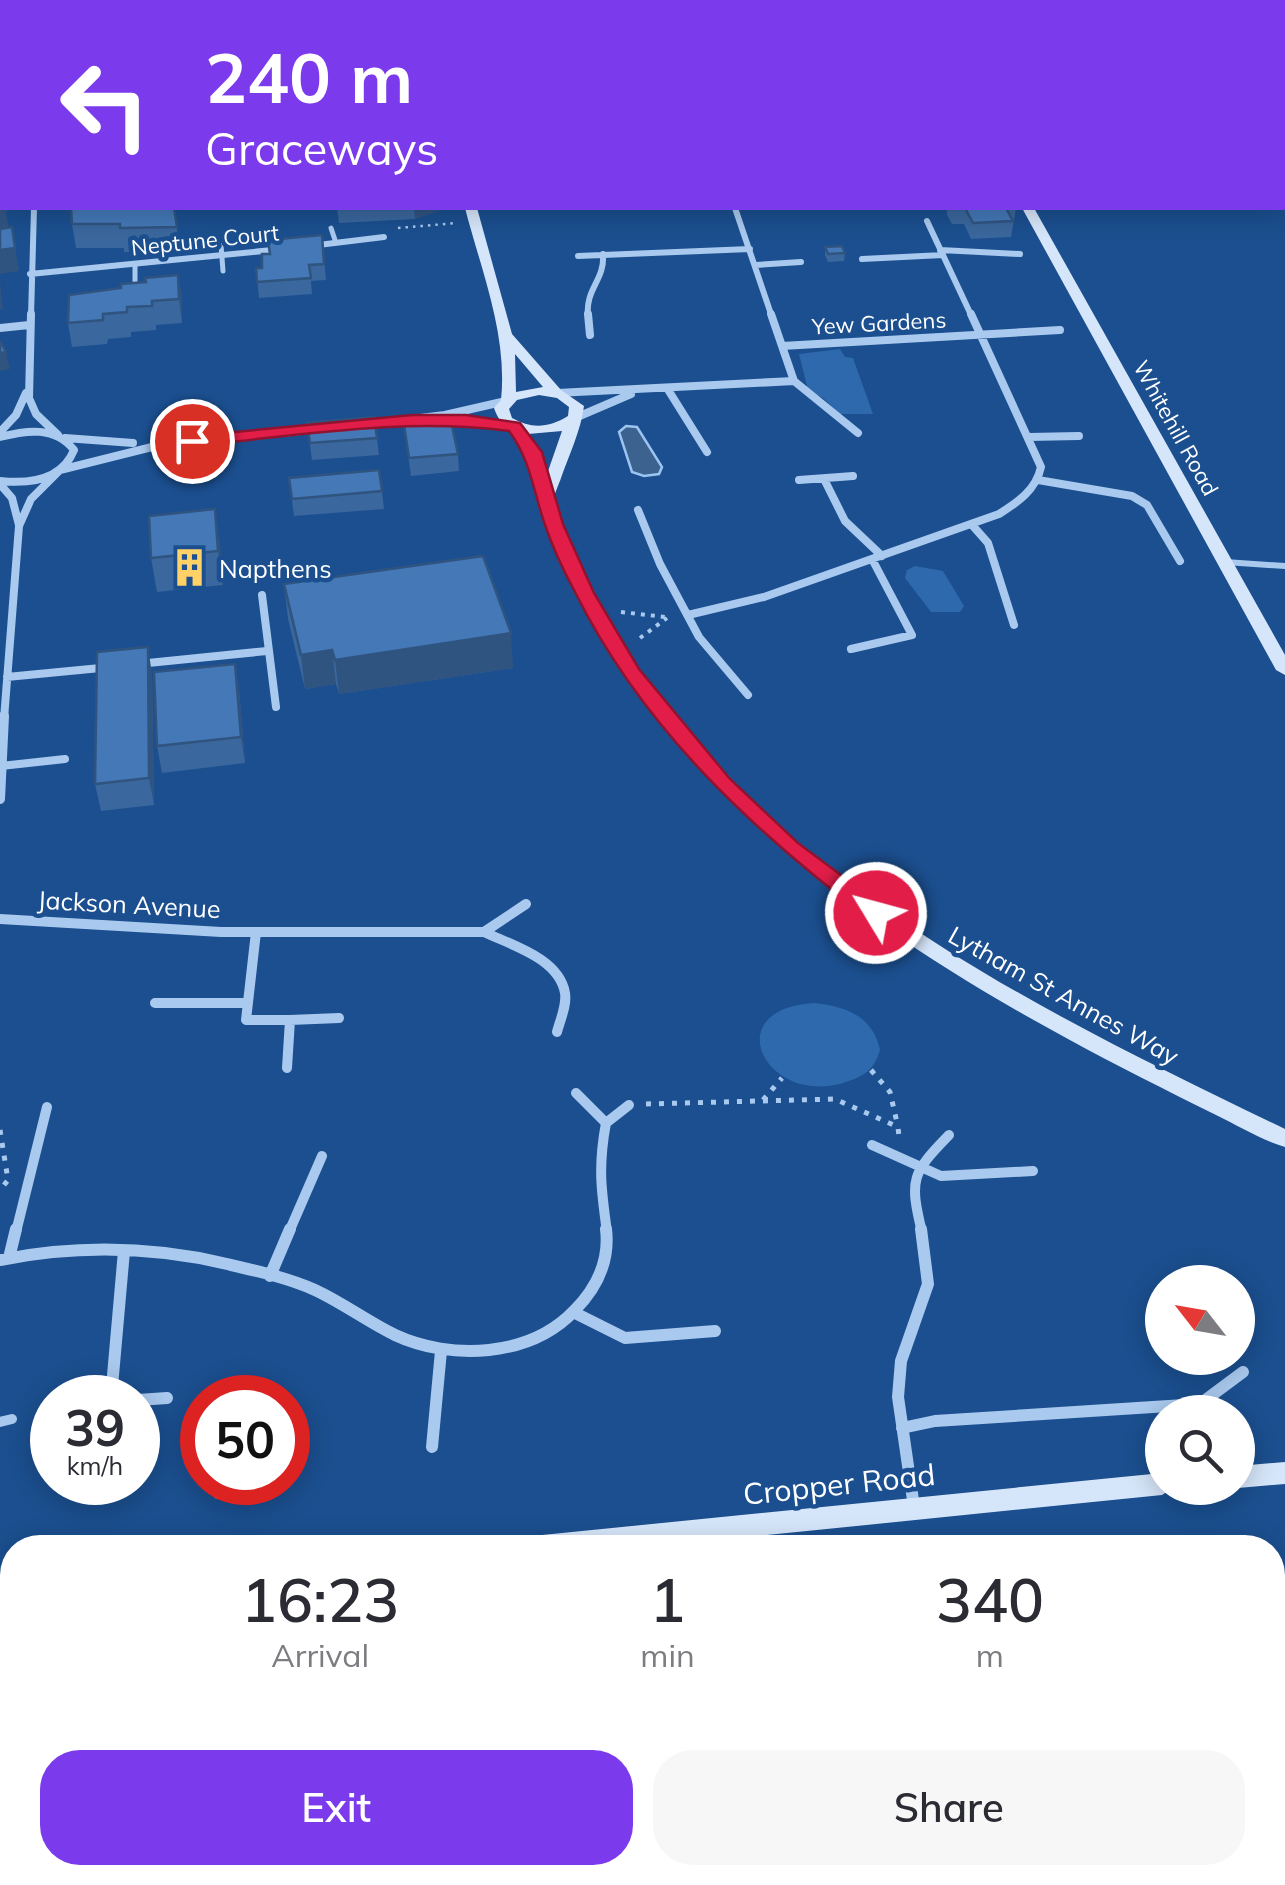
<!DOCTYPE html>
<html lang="en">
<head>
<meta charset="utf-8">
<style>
	:root { --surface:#fff; --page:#f7f7f7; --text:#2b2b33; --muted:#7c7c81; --accent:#7c3aed }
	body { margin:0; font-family:Mulish,sans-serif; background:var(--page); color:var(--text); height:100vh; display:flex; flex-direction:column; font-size:38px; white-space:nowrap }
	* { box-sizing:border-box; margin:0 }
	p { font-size:32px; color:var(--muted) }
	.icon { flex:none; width:55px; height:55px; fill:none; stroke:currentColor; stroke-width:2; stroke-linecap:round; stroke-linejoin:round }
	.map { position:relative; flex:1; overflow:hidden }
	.sheet { position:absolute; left:0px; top:1535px; width:1285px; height:350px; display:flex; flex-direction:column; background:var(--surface); border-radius:40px 40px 0 0; box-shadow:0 5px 25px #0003 }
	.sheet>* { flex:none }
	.banner { position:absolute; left:0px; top:0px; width:1285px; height:210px; box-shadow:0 5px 25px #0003; background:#7c3aed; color:#fff; overflow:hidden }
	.needle { width:65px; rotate:301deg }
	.tools { position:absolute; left:1145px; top:1265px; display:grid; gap:20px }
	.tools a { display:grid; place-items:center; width:110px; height:110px; border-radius:50%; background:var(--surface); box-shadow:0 5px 25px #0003; font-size:50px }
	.speed { position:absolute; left:30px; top:1375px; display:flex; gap:20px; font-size:50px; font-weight:700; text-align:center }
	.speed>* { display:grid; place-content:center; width:130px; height:130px; border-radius:50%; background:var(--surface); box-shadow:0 5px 25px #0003; line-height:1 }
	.speed small { font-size:25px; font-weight:400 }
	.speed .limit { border:15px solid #d22; background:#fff; color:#111 }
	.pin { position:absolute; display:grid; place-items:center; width:85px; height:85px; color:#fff; margin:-42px; border:5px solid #fff; border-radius:50%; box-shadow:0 2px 10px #0007 }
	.me { position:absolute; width:110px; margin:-55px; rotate:307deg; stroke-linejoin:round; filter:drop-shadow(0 0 8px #0008) }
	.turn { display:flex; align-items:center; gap:35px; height:210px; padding:0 40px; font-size:45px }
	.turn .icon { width:130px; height:130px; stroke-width:2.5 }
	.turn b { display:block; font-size:70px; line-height:85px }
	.eta { display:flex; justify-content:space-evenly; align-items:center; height:170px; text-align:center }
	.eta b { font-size:60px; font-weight:600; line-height:70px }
	.cta { display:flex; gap:20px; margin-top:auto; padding:20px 40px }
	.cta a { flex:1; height:115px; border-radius:40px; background:var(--accent); color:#fff; font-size:40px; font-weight:600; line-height:115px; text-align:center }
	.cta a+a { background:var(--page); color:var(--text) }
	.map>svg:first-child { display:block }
</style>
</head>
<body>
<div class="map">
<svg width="1285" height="1885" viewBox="0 0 1285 1885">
	<rect width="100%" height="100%" fill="#1b4f8f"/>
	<path fill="#2e69ad" d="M840 349 845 357 853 358 873 414H840L823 398 808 390 799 354Z
		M915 566 943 571 964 606 960 612H931L905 578 907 570Z
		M814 1003C845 1006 873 1016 880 1050 875 1067 867 1075 849 1081 768 1111 714 1009 814 1003Z"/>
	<path fill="#3c6290" stroke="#9cc4f0" stroke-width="2.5" d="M626 426 637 427 662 467 659 474 644 476 632 472 619 432Z"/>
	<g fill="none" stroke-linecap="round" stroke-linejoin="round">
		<path stroke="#a9c9ee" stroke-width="2.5" stroke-dasharray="2.5 5" stroke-linecap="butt" d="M398 228 457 223"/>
		<path stroke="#a9c9ee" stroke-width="4" stroke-dasharray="4 6" stroke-linecap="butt" d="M621 612 665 617
			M640 638 667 618"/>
		<path stroke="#a9c9ee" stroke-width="5" stroke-dasharray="5 8" stroke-linecap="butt" d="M871 1070 890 1092 898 1127
			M763 1100 782 1078
			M646 1104 835 1099 898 1127 899 1137
			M0 1130 8 1180 0 1190"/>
		<path stroke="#a9c9ee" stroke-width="5" d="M331 228 336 243
			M221 245 223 271
			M135 265V281"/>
		<path stroke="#a9c9ee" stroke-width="6" d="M1225 562 1285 566"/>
		<path stroke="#a9c9ee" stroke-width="8" d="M1 766 65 759"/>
		<path stroke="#a9c9ee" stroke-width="10" d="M0 1422 12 1419
			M218 1494 220 1482
			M760 1530 763 1548
			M810 1872 812 1885
			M608 1879 762 1885"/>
		<path stroke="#a9c9ee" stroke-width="6" d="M2 75V79
			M735 208 772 317
			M927 221 972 317
			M310 246 384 237
			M940 250 1020 254
			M578 256 750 249
			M862 259 943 255
			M756 265 801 262
			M30 274 283 249
			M31 317 34 208
			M588 317C585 288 605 281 603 254"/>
		<path stroke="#a9c9ee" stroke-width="8" d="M31 314 29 398 36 414 58 435
			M588 314 590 335
			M0 328 29 325
			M782 346 1060 330
			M794 381 858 433
			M667 388 707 452
			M557 393 794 381 771 314
			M575 418 631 394
			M444 420 512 425
			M362 425 445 415 506 401
			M0 432 16 415 26 393
			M0 437C27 430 55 426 74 450 62 480 29 484 0 481
			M1029 437 1079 436
			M65 438 133 443
			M60 470 156 446 320 429
			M824 479 845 521 882 556
			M799 480 853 476
			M1038 480 1132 496 1147 505 1180 561
			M0 484 12 498 19 525
			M638 510 660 564 699 637 748 695
			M973 526 988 543 1014 625
			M262 595 276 707
			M688 615 764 597 999 514C1018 502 1036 490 1041 467L971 314
			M851 649 912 635 872 559
			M138 664 267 651
			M7 677 111 667
			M4 719 19 526 31 499 58 472"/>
		<path stroke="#a9c9ee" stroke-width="10" d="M0 799 4 716
			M0 919 221 932H484L526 904
			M256 932 246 1020H290L287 1068
			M484 932C511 945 559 958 565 993 567 1006 560 1020 557 1032
			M155 1003H247
			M290 1020 339 1018
			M576 1093 606 1123
			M872 1145 941 1176 1033 1171
			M16 1232 47 1107
			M289 1232 322 1156
			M607 1232C601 1189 598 1166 606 1123L629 1105
			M922 1232C909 1179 912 1173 949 1135"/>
		<path stroke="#a9c9ee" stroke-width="12" d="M9 1258 16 1229
			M0 1260C76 1245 151 1246 227 1264 257 1271 288 1278 315 1290 343 1303 368 1322 395 1335 451 1361 530 1357 574 1311 597 1288 610 1262 606 1229
			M270 1276 290 1229
			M575 1313 625 1338 715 1331
			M111 1398 124 1251
			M138 1400 167 1398
			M902 1428 935 1421 1200 1404 1243 1372
			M432 1447 441 1351
			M914 1507 898 1397 901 1361 928 1284 921 1229"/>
		<path fill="#d6e6fa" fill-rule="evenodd" d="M416 0H426L427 2H417Z
			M911 0H921L922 2H912Z
			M465 208H477L512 334 561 390 584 406C581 430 569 455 561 478 559 484 554 494 554 499 553 519 588 584 599 604 744 868 1024 1003 1285 1129V1147C1261 1140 1239 1126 1216 1115 1166 1090 1117 1066 1068 1039 865 929 673 791 569 579 558 556 547 533 540 509 535 492 532 474 526 457 518 437 500 427 494 408L501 400C508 335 481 270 465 208ZM515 354 543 387 516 392ZM539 395 557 398 569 407 568 416C549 428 531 429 512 418L509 409 517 400ZM562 431 547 474 528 434Z
			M1022 208H1034L1285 655V675L1276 670Z
			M1285 1462V1484L1238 1488H1237L1238 1466Z
			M1162 1473V1488H1173L1162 1495 640 1548H509L513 1540 522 1537Z
			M12 1584V1608L0 1609V1585Z"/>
	</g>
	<path fill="#3a679d" d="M782 0H905L907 2H783Z
		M174 208 180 250 124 252V248H76L72 224Z
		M337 208H439V210L415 219 339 223Z
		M947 208H1016L1011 237 971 239 964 224H952L947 215Z
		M322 235 326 280 311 281 312 294 259 298 256 268H262L270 254Z
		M825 247 845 253 844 261 828 262 825 255Z
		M178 275 182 299V323L156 325V330L131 332V337L108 339 107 344 72 347 68 323 121 288Z
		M307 423 377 438 379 455 312 460Z
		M404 425 458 454 459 471 411 476Z
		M289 478 382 491 384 509 294 516Z
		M215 509 223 585 157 592 151 558Z
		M284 584 513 668 339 694 336 684 305 689 288 619Z
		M235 664 239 690 245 763 162 773 157 746Z
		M152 674 154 805 101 811 95 784Z"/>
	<path fill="#305480" d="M603 0H732V2H570Z
		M5 208 10 234 0 235V211Z
		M414 208H439V210L415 219Z
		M12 227 19 271 0 274V250Z
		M178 275 182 299V323L179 299Z
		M0 281 3 309H0Z
		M6 352 10 369 0 371V353Z
		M215 509 220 543 223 585 218 551Z
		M511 633 513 668 339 694 335 660Z
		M148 647 152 674 154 805 149 778Z
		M332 650 336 684 305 689 301 655Z
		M235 664 239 690 245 763 241 737Z"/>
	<path fill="#4478b7" stroke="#305480" stroke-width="2.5" d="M152 0H233V2H152Z
		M246 0H317V2H245Z
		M528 0H603L570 2H529Z
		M842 0H905L907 2H804Z
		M2 193V208H5L6 210 0 211V194Z
		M71 208H174L177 227 120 228V224H72Z
		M953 208H1006L1013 221 973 223 965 208Z
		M12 227 15 248 0 250V229Z
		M322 235 324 264 309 265 311 278 257 282 256 268H262V254H270L268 240Z
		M842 246 845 253 828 254 825 247Z
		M178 275 179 299 152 301V306L127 307V312L103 314V320L68 323 69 295 121 288V284L146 282 145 278Z
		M0 341 6 352 0 353Z
		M374 417 377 438 310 443 307 423Z
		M451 421 458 454 409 458 404 425Z
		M379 470 382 491 292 499 289 478Z
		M215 509 218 551 151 558 149 516Z
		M483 556 511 633 335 660 332 650 301 655 284 584Z
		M148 647 149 778 95 784 97 652Z
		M235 664 241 737 157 746 154 672Z"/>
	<path fill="#e11d48" stroke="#92132f" stroke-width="2.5" d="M412 415H466L520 423 542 452 563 524 594 593 639 669 730 779 798 843 884 907 887 913 884 918H868C750 828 642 727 575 592 563 570 552 546 544 522 533 489 530 459 509 431 404 417 297 436 192 446L184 441 192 436Z"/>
	<defs>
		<symbol id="building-bare" viewBox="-9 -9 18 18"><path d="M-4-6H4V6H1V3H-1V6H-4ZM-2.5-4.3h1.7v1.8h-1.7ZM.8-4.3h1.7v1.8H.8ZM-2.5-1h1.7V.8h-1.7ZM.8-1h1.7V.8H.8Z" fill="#ffd166" stroke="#1b4f8f" stroke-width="2.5" paint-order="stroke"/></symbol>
	</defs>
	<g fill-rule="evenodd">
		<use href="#building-bare" x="162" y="540" width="55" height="55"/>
	</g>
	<g text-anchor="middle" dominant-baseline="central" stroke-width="9" stroke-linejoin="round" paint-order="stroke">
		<g font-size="22" fill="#fff" stroke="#1b4f8f">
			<text transform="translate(205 240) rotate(-6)">Neptune Court</text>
			<text transform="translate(879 323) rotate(-3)">Yew Gardens</text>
			<text transform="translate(1176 428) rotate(61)">Whitehill Road</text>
		</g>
		<g font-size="25" fill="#fff" stroke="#1b4f8f" text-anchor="start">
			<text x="219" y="568">Napthens</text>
		</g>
		<g font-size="25" fill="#fff" stroke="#1b4f8f">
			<text transform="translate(129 904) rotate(3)">Jackson Avenue</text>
			<text transform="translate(1064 995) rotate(29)">Lytham St Annes Way</text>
		</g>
		<g font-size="30" fill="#fff" stroke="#1b4f8f">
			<text transform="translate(839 1484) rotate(-6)">Cropper Road</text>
		</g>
	</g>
</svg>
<div class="tools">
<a><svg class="needle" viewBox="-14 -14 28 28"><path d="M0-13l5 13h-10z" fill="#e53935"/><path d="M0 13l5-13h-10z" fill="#7c7c81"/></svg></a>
<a><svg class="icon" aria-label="search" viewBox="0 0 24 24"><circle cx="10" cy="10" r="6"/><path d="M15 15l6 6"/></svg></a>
</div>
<div class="speed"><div>39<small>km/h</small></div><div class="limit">50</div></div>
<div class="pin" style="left:192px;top:441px;background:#d93025"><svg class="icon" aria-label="arrive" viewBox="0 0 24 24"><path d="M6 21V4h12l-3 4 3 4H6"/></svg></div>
<svg class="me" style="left:876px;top:913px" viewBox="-20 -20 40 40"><circle r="17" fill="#e11d48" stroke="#fff" stroke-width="3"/><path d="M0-11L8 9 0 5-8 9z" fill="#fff"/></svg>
<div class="banner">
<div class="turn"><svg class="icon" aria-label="left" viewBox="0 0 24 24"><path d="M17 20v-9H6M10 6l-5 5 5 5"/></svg><div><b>240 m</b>Graceways</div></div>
</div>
<section class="sheet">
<div class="eta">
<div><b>16:23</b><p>Arrival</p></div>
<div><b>1</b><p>min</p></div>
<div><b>340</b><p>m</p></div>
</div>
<div class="cta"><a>Exit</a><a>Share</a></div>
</section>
</div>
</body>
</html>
